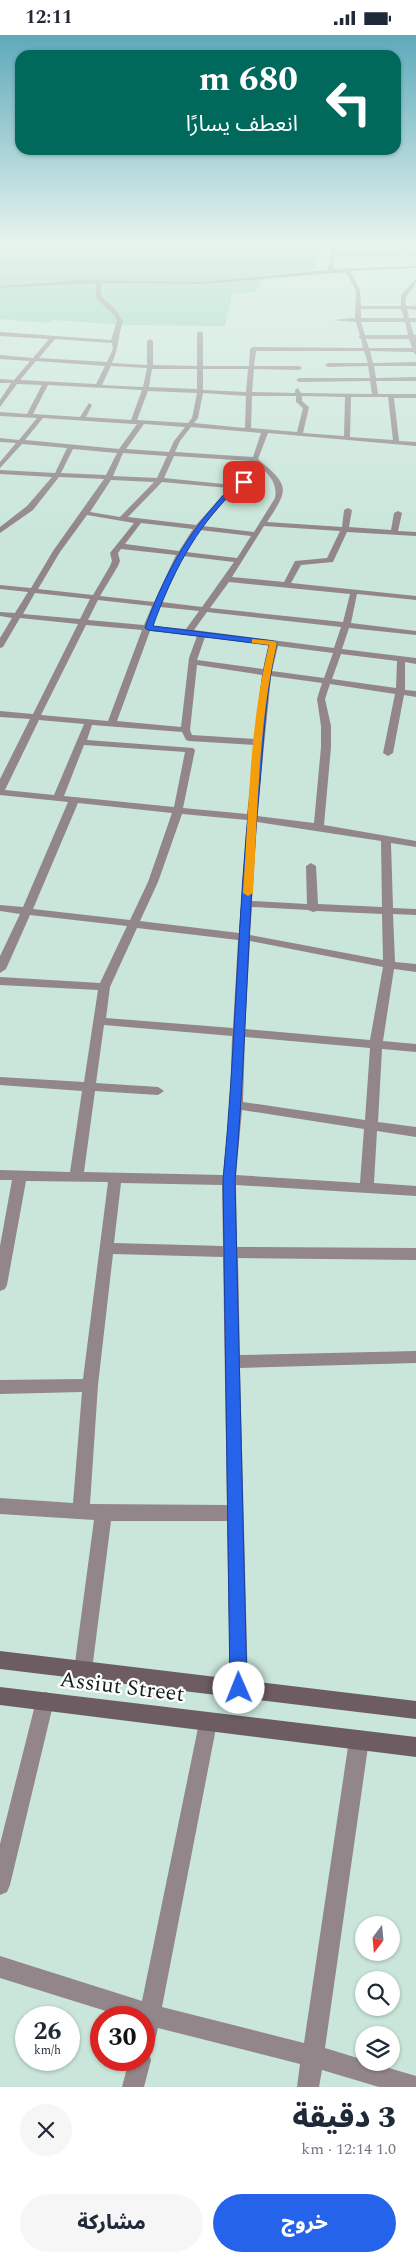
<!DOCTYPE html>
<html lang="ar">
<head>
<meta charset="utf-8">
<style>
	:root { --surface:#fff; --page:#f6f6f7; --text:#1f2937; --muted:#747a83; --accent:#2563eb }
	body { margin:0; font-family:Spectral,"Noto Sans Arabic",serif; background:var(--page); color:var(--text); direction:rtl; height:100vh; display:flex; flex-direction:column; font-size:19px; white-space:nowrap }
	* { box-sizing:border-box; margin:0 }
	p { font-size:16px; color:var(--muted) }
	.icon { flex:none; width:28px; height:28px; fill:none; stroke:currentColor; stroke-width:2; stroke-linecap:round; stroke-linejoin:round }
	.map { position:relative; height:2052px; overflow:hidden; direction:ltr }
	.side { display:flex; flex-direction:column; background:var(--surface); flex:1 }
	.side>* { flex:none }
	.banner { position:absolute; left:15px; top:15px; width:386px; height:105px; border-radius:15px; box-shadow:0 1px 4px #0004; direction:rtl; background:#00695c; color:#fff; overflow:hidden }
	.needle { width:32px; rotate:196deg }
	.fabs { position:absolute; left:355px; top:1881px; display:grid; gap:10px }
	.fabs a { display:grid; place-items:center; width:45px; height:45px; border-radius:50%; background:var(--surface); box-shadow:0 1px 4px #0004; font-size:25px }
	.speed { position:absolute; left:15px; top:1971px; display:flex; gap:10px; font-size:25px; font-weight:700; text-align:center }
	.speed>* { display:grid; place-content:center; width:65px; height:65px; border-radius:50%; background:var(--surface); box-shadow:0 1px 4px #0004; line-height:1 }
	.speed small { font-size:12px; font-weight:400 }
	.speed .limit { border:8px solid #d22; background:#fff; color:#111 }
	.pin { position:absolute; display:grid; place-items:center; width:42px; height:42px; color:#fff; margin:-21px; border-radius:10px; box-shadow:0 2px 8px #0006 }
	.me { position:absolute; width:55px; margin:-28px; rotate:359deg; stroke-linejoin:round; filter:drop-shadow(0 0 4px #0008) }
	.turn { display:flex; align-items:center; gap:18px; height:105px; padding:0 20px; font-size:22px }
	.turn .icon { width:65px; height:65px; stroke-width:2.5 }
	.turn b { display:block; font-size:35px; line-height:42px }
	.round { display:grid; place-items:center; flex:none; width:52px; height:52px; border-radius:26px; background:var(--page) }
	.summary { display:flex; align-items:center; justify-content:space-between; height:85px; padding:0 20px }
	h1 { font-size:30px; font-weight:800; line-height:38px }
	.primary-button { display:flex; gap:10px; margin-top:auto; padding:10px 20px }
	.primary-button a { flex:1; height:58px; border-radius:30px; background:var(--accent); color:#fff; font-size:20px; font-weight:800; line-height:58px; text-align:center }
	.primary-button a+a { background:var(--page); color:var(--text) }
	.status { display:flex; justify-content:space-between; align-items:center; height:35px; padding:0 25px; background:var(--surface); direction:ltr }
	.status svg { height:14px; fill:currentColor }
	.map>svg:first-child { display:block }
</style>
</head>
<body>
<div class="status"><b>12:11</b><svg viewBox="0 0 49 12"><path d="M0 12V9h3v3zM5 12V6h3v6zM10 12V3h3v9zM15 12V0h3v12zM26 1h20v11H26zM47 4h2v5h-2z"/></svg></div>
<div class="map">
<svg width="416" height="2052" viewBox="0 0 416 2052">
	<rect width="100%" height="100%" fill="#cae6da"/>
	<path fill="#95d1b8" d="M0 207H270L313 210 321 214 314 235 263 240 256 257 232 259 225 291 123 290 54 285 49 288 0 284Z"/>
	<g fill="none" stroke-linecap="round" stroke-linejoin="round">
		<path fill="#92868a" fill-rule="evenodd" d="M289 207H337L335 218H408L392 207H398L416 219 414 220H335L333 234 416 231V233L350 236 360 255 361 271H401V260L416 244C416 255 402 259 406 271H416V275L407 274 409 283H416V287H410L414 300H416V320L413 317 370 316 373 328 416 327V331H374L376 343 416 342V346H376L378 359H416V363H394L399 406 416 407V411L268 398 258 424C290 451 289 454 267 487L342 492 344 475 348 473 352 475 349 492 391 495 394 478 398 476 402 478 398 496 416 497V501L347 497 333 527 301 530 291 548 416 561V565L357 559 351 588 416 596V600L349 593 342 614 416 623V629L405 627V655L416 656V662L404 660 393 718 388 721 383 718 395 659 330 649 325 664 331 691V712L324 790 416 806V812L391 808 393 873 416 874V880L393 879 395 927 416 929V937L394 934 383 1006 416 1009V1017L382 1014 378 1087 416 1092V1102L377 1096 374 1148 416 1151V1161L236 1150 237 1212 416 1213V1225L238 1223 240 1320 416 1316V1328L240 1333 248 1653 246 1660 239 1662 232 1660 230 1653 227 1486H111L92 1635 90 1641 83 1644 76 1641 74 1635 94 1485 0 1479V1463L73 1468 82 1357 0 1359V1345L83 1344 108 1147 26 1146 7 1250 5 1254 0 1256V1211L12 1145H0V1135L70 1137 82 1056 0 1050V1042L84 1047 98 955 0 950V942L100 948 127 891 30 880 6 934 0 938V921L20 879 0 876V870L23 872 68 767 0 760V744L30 684 0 682V676L33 679 78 589 20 583 3 612 0 613V603L12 583 0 581V577L15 578 28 557 0 554V550L31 553 53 516 104 444 59 442 33 475 0 498V492L27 471 52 442 0 439V435L55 438 67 413 22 409 0 433V427L16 408 0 407V403L19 405 37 383 0 381V377L27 379 42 350 17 349 0 372V365L11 348H0V344L14 345 30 326 0 324V320L33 323 49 304 0 301V297L111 305 117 286C112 272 90 268 97 250L93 248 0 253V251L84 245 203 247 328 235 332 211ZM346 237 356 255 355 283 332 285 356 287 360 301 358 302 361 304 363 313 253 312 250 314 249 331H203V298L200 296 197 298V331L153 330V306L150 304 147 306V330L112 328C119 313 118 301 123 286L116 275 101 261V248L203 249ZM361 274H401L404 283H361ZM361 287H405L408 300H365ZM55 304 112 308 113 314 107 327 39 323ZM366 304H409L412 313H369ZM256 316H364L368 328H328L325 330 328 332 368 331 370 343H299L296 345 299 347 370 346 372 359 301 358 298 353 295 355V358L252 357 254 334 299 335 302 333 299 331H254ZM36 326 105 331 96 349 20 345ZM111 331 147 333 143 352 102 350ZM152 334H197V354L149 352ZM203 334H248L246 357 203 355ZM48 350 142 355 131 385 86 382 92 370 89 368 80 382 33 379ZM148 356 197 358 192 383 188 388 137 385ZM203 358 246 361 245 393 194 388 198 383ZM252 361H296V367L303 373 297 397 251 393ZM302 361 345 362 344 401 303 398 309 372 302 366ZM351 362H388L393 405 350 402ZM43 383 133 389H137L119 414 25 405ZM144 389 185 392 174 406 169 417 126 414ZM191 392 261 398 253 422 175 417 180 406ZM73 414 117 418 106 440 61 438ZM123 418 167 421 157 443 113 441ZM174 421 251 426 245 442 233 450 164 443ZM257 429C268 438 278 448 275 463L254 497 203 491 236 453 244 450 250 444ZM111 445 154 447 120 482 90 477ZM162 447 229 453 196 490 128 482ZM87 480 134 488 110 518 112 526 110 531 93 560 38 554 60 517ZM141 488 193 494 179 516 125 509ZM264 491 340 496 327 523 295 526 284 547 232 542ZM200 495 251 501 237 523 186 517ZM121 514 176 520 154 567 100 561 118 531 120 526 118 518ZM183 521 234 527 202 572 162 567ZM229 547 350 559 343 587 210 573ZM35 558 90 564 80 584 23 579ZM98 565 152 571 144 590 88 585ZM160 572 199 576 186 594 152 591ZM207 577 341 592 334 613 194 595ZM86 590 142 595 108 686 41 680ZM150 596 197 601 189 623 181 692 117 686ZM205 602 269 610 263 634 197 625ZM278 611 333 618 324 643 272 636ZM341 619 397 626 396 653 332 644ZM197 630 262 640 255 704 192 700 190 695ZM271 641 322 648 317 664 321 691V712L314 788 257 781ZM39 685 84 689 54 760 5 755ZM92 690 182 697 186 705 189 706 255 710 247 779 183 773 195 715 193 713 87 705ZM84 710 185 717 174 772 64 761ZM78 768 172 778 148 847 130 885 33 874ZM182 779 247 785 239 898 140 886 158 847ZM257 787 381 806 382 872 318 869 316 831 311 828 306 831 307 869 252 866ZM252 872 308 875 313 877 317 876 382 879 383 925 250 900ZM137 893 238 905 233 993 106 983 110 952ZM250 906 383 932 370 1005 245 994ZM104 990 232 1001 230 1070 223 1140 84 1137 95 1056 158 1060 164 1056 158 1052 96 1048ZM245 1002 370 1013 365 1085 243 1067ZM242 1075 364 1094 360 1148 236 1140ZM121 1148 222 1150 223 1211 114 1208ZM113 1219 223 1222 227 1470 90 1469 98 1350Z
			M45 1657 52 1659 54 1666 10 1850 7 1857 0 1860V1809L36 1666 38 1659Z
			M208 1679 215 1681 217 1688 162 1972 304 2008 349 1705 352 1698 359 1695 366 1698 369 1705 325 2013 364 2025V2028H372L416 2041V2052H379L322 2035 319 2052H297L300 2029 158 1993 152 2017 148 2018 151 2025 144 2052H122L129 2025H144V1982H125L0 1943V1921L142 1966 199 1688 201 1681Z"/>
		<path fill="#6d5d62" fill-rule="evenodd" d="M0 1616 416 1666V1684L0 1634Z
			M0 1652 416 1702V1722L0 1670Z"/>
	</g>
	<linearGradient id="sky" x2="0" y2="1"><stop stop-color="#5daabb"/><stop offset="0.42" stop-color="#e7f4ee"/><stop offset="1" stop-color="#e7f4ee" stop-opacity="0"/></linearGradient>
	<rect width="416" height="495" fill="url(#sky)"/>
	<path fill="#2563eb" stroke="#184099" d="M242 446 248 447C244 450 238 452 235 455 195 493 171 541 153 591L274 606 277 608C266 654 264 701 260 748 247 880 247 1013 235 1145L247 1653 245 1659 239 1661 233 1659 230 1653 223 1145C236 1013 237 881 251 749 256 703 258 655 269 610L148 595 145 593C161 548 182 507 214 471 223 460 230 452 242 446Z"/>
	<path fill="#f59e0b" d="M252 604 274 606 277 608C258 689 258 775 253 858L248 861 243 858C249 776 249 690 269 610L252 608Z"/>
	<g text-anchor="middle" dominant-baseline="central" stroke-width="4.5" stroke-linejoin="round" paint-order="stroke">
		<g font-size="22" fill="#17211d" stroke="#fff">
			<text transform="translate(122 1652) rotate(7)">Assiut Street</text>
		</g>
	</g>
</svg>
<div class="fabs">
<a><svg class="needle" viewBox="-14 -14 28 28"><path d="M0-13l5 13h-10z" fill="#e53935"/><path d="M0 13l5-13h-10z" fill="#747a83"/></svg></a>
<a><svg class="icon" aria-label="search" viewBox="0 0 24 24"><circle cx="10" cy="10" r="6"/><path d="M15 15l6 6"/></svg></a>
<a><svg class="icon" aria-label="layers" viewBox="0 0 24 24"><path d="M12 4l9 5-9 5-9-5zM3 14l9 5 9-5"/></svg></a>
</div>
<div class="speed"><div>26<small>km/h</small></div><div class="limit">30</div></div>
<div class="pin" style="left:244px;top:447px;background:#d93025"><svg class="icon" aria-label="arrive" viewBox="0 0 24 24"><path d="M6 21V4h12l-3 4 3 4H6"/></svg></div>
<svg class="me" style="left:239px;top:1653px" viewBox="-20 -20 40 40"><circle r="19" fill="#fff"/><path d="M0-13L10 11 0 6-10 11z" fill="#2563eb"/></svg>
<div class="banner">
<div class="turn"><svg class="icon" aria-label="left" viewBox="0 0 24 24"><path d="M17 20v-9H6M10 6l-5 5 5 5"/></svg><div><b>680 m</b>انعطف يسارًا</div></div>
</div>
</div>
<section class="side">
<div class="summary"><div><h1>3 دقيقة</h1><p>1.0 km · 12:14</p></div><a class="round"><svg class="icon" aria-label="close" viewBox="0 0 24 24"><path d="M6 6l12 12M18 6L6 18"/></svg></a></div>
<div class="primary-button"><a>خروج</a><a>مشاركة</a></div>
</section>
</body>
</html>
